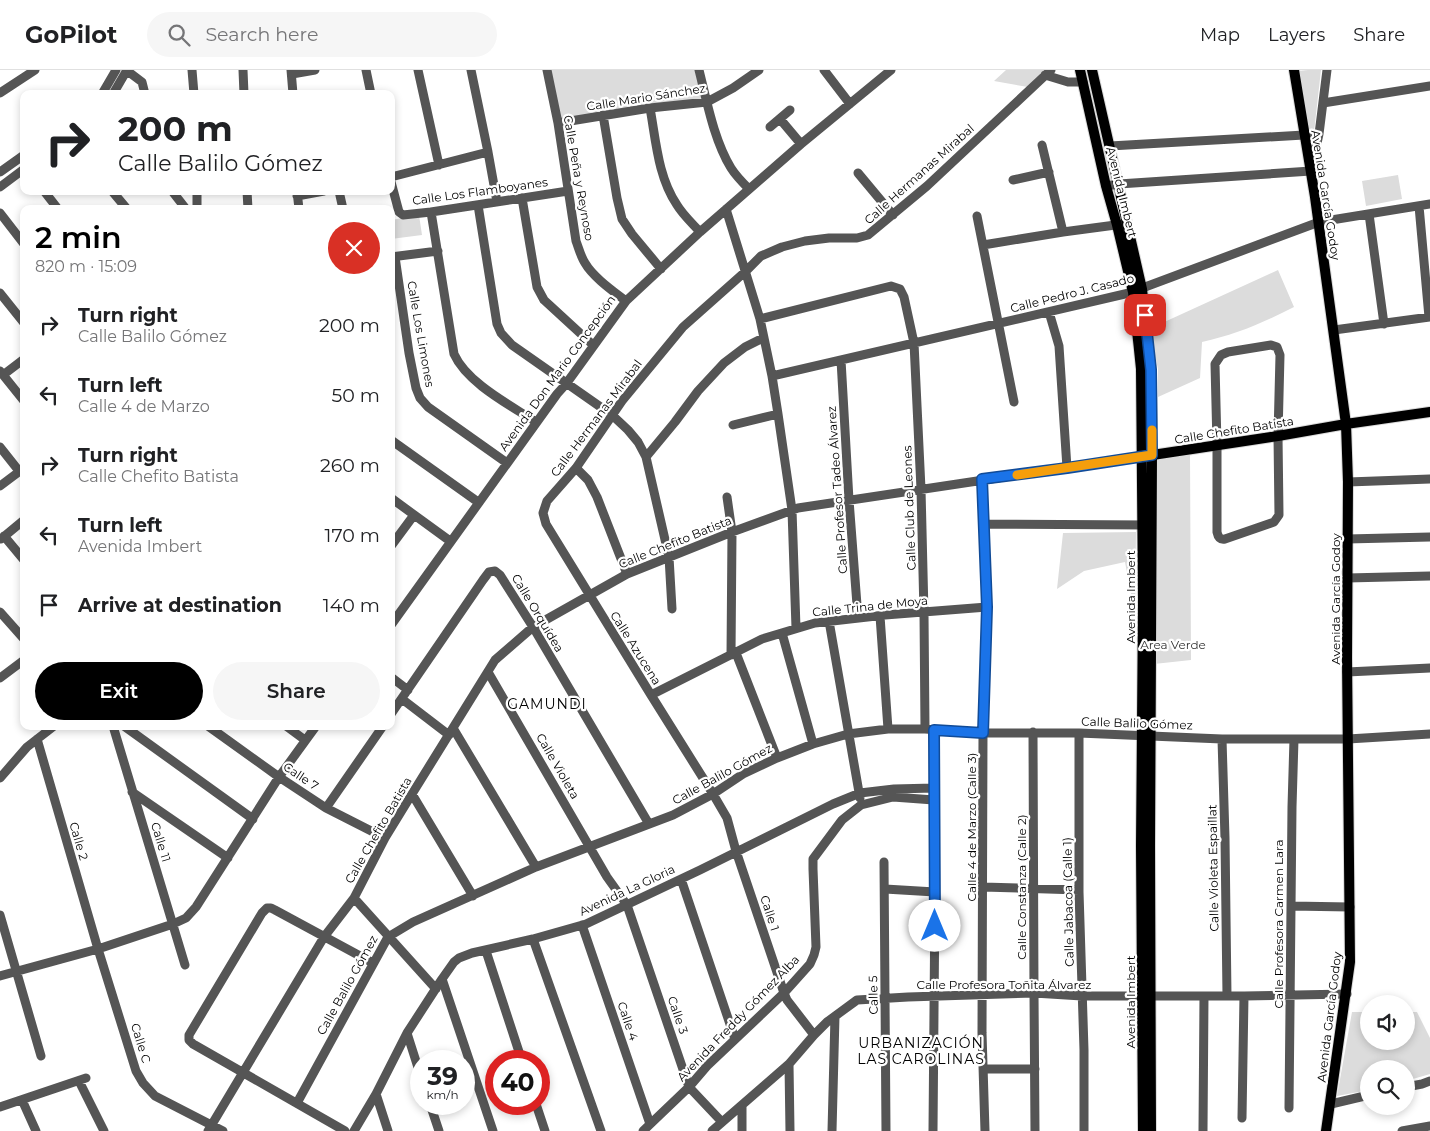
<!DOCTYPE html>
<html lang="en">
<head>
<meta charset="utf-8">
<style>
	:root { --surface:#fff; --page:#f6f6f6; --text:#202124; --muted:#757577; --line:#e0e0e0; --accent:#000 }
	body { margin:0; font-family:Montserrat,sans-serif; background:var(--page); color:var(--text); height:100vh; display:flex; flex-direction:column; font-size:19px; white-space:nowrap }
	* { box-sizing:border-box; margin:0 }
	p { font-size:16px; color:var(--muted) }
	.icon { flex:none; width:28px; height:28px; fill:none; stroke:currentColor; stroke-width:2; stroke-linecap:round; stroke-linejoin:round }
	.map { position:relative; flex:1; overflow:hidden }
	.sheet { position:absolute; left:20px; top:135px; width:375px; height:525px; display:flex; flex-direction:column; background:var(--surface); border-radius:10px; box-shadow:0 2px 8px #0003 }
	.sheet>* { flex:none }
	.banner { position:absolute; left:20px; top:20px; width:375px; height:105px; border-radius:10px; box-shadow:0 2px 8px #0003; background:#fff; color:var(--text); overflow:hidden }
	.controls { position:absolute; left:1360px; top:925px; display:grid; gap:10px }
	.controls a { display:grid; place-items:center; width:55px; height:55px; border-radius:50%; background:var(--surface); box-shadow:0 2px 8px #0003; font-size:25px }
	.speed { position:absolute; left:410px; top:980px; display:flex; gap:10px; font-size:25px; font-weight:700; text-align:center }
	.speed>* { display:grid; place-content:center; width:65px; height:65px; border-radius:50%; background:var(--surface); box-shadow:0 2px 8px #0003; line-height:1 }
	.speed small { font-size:12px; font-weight:400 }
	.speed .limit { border:8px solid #d22; background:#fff; color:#111 }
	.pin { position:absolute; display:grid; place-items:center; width:42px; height:42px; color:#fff; margin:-21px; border-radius:10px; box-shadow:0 2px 8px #0006 }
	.me { position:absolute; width:55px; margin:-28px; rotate:0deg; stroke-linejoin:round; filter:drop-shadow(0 0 4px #0008) }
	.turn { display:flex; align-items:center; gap:18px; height:105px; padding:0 15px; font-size:22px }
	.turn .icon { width:65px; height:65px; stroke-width:2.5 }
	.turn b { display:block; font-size:35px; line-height:42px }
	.round { display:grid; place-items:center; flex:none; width:52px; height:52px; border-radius:26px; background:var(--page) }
	.headline { display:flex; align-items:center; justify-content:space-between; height:85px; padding:0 15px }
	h1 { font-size:30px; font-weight:600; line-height:38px; color:var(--accent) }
	.cta { display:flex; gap:10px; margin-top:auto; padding:10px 15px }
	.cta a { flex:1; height:58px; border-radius:30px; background:var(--accent); color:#fff; font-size:20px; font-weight:600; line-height:58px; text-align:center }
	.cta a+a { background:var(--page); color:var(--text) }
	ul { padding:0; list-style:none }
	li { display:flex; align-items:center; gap:15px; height:70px; padding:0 15px }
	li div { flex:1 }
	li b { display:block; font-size:19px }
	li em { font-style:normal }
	header { display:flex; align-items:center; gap:30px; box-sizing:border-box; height:70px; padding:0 25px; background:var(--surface); border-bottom:1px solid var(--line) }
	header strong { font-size:24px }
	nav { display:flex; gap:28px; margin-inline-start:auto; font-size:18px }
	.search { width:350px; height:45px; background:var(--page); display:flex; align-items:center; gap:12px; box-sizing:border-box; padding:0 18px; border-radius:28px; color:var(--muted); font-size:19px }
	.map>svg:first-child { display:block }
</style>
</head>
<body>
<header>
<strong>GoPilot</strong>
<div class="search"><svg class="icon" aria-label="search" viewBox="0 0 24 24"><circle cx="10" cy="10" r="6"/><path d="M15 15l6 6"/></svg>Search here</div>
<nav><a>Map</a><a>Layers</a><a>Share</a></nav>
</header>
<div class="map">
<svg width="1430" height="1061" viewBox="0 0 1430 1061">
	<rect width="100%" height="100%" fill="#fff"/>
	<path fill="#dcdcdc" d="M547 0H698L706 28 562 52Z
		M1006 0H1047L1028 17 994 11Z
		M1083 0H1089L1114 113 1108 114Z
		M1308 0H1321L1314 62 1308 61 1298 1Z
		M1398 105 1402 129 1366 136 1362 111Z
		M419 145 422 165 391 169V150Z
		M1278 200 1294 237C1263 253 1235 265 1202 272L1200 308 1158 327V299L1149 259Z
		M1190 384 1191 590 1154 594 1156 390 1174 385Z
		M1136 462 1135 545 1125 492 1084 501 1057 519 1063 463Z
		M1352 942H1369V971H1406V942H1417L1430 968V1004L1406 1011V999H1369V1020L1337 1026Z"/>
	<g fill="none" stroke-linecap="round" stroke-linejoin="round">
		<defs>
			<path id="major" d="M1080 0 1106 116 1117 155 1133 222 1141 299 1143 530 1141 776 1143 1061
				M1092 0 1142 219 1151 300 1152 385 1150 776 1151 1061
				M1294 0 1315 127 1346 354 1348 412 1347 588 1350 892 1326 1061
				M1146 386 1278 366 1346 354 1430 342"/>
		</defs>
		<use href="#major" stroke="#dbdbdb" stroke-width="12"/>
		<path stroke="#555" stroke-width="9" d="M126 0 142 12 145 24
			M192 0 194 24
			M243 0 244 24
			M291 0 293 24
			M366 0 371 24
			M418 0 439 95
			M471 0 488 82 497 132
			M547 0 558 53 576 171C579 179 581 187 585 193 593 207 613 221 626 231
			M699 0C707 32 714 70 731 98 736 106 743 113 749 119
			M824 0 850 34
			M292 4 315 0
			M1045 5 1068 12H1083
			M0 23 35 0
			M102 24 116 0
			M113 24 127 0
			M1323 33 1430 16
			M650 38C656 71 658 107 677 135 683 145 692 153 700 162
			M603 45 617 128 622 149 632 164 661 199
			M780 49 801 74
			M558 53 650 38 707 32 733 18 759 0
			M770 57 790 40
			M1042 75 1063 162
			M1110 76 1304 65 1309 67 1319 64
			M0 102 24 85
			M858 103 893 145
			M391 107 488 82
			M1013 110 1049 102
			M391 112 399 142 403 145 431 142 568 121
			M1106 116 1119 114 1311 101 1319 64 1327 0
			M0 117 24 99
			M44 121 58 139
			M112 121 127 139
			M172 121 186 139
			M197 121V139
			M247 121 248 139
			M297 121 299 139
			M339 121 343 139
			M297 126 324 121
			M522 128 537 217 544 230 593 275
			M478 135 497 254 501 263 512 275 612 345 628 360 638 372 646 387 669 487 672 539
			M1419 136 1429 247
			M726 139 760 249 772 306 778 344 792 440 796 558
			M431 142 454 284C467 313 510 335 536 352
			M0 143 24 174
			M1369 144 1384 254
			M977 146 1014 332
			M983 175 1063 162 1123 154
			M391 187 438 181
			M395 187 409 283 416 318 420 328 428 337 507 393
			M0 223 24 253
			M1049 242 1059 276 1067 398
			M760 249 891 216 900 219 904 227 914 273 921 419 924 543 925 659
			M1334 260 1430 247
			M1271 275 1277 277 1280 285 1278 366 1279 445 1274 452 1225 469C1220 470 1218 467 1217 462V375L1215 294 1221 285 1228 282Z
			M841 290 849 430 858 548
			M0 301 24 331
			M3 305 24 289
			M772 306 1129 223 1319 152 1430 134
			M733 355 778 344
			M391 370 478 432
			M0 377 19 401
			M646 387 675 352 698 321 724 293 745 277 763 268
			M576 398 588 410 597 427 627 504
			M982 409 987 537 983 663 982 963 985 1061
			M1348 412 1430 409
			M0 416 24 398
			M727 427 732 462 731 585
			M391 428 450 471
			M984 454 1149 455
			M4 466 24 490
			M1 469 24 450
			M1347 469 1430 467
			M391 476 414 445
			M1347 508 1430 506
			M0 542 24 569
			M880 546 888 659
			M829 551 860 728
			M391 555 557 324 566 314 626 231 700 162 801 74 891 0
			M782 563 813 674
			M736 583 777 688
			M488 602 607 807 627 835 689 1017 722 1052
			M1347 602 1430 598
			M391 607 408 620
			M0 608 24 590
			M651 625 762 569 815 553 885 545 987 537
			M402 629 449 665
			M391 644 483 510 489 502 495 501 500 505 533 557 649 754
			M113 656 185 895
			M124 656 253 749
			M208 656 279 707 326 738 385 768
			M286 656 305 670
			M453 658 536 797
			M1033 662 1034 923 1035 1061
			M1079 663V822L1084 980V1061
			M37 669 98 879 136 1001 143 1013 155 1026 223 1061
			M1222 669 1225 768 1227 926
			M0 708 27 677 54 656
			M132 722 228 788
			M412 724 473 826
			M326 738 383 656
			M884 792 886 1061
			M681 809 735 969
			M983 817 1079 820
			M885 819 935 822
			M354 828 436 919
			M1291 836 1350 837
			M0 845 41 986
			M582 855 650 1054
			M533 869 601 1061
			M486 881 522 991
			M0 906 98 879 173 854 186 848 196 837 279 707 316 656
			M442 909 493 1061
			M407 963 421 1007
			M814 965 787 930 784 923 736 781 727 748 713 724 651 625 546 454 543 443 547 431 576 398 622 331 683 257 746 201 761 186 782 177 805 171 829 168H857L868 165 927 116 1051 0
			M789 994 790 1061
			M984 999H1035
			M79 1011 104 1061
			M1406 1017 1422 1014 1430 1011
			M376 1024 388 1061
			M22 1030 36 1061
			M297 1033 388 867 413 852 536 797 673 745 713 724 743 704 777 688 813 674 848 664 888 659H925L983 663H1079L1222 669H1348L1430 664
			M430 1034 439 1061
			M536 1034 545 1061
			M1331 1034 1369 1025
			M742 1035V1061
			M0 1037 86 1008
			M1289 1038 1292 737 1294 669
			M1242 1048 1244 926
			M208 1061 324 867 354 828 385 768 412 724 495 590 533 557 627 504 732 462 798 438 1143 386
			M345 1061 193 974 189 970V965L262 843 267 838H271L275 840 373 893
			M354 1061 376 1024 407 963 442 909 454 892 459 888 472 883 533 869 586 854 700 800 833 734 860 723 894 719 934 718
			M643 1061 689 1017 707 996 784 923 810 894 814 885 816 877 813 799V789L842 750 861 735 893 727 934 730
			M712 1061 789 994 814 965 827 952 857 930 908 927 1034 923 1082 926H1244L1347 924
			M832 1061 835 946
			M933 1061 935 822 934 660
			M1203 1061 1204 926
			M1402 1061 1430 1056"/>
		<use href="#major" stroke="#000" stroke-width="10"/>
	</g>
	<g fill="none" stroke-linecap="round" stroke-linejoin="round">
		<defs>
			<path id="route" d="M935 856 934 660 983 663 987 537 982 409 1067 398 1152 385 1151 300 1145 245"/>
		</defs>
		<use href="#route" stroke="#114b97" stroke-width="12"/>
		<use href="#route" stroke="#1a73e8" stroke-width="9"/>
		<path stroke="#f59e0b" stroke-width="9" d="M1017 405 1152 385V360"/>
	</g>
	<g text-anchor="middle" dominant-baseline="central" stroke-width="4.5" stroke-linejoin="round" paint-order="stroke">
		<g font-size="12" fill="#000" stroke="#fff">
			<text transform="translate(646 27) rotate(-9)">Calle Mario Sánchez</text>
			<text transform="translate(919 104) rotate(-42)">Calle Hermanas Mirabal</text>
			<text transform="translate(579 108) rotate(80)">Calle Peña y Reynoso</text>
			<text transform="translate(480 121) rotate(-8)">Calle Los Flamboyanes</text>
			<text transform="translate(1122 122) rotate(76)">Avenida Imbert</text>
			<text transform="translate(1326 125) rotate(81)">Avenida García Godoy</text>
			<text transform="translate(1072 223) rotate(-14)">Calle Pedro J. Casado</text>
			<text transform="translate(421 264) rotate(80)">Calle Los Limones</text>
			<text transform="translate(557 303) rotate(-54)">Avenida Don Mario Concepción</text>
			<text transform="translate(596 348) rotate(-53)">Calle Hermanas Mirabal</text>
			<text transform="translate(1234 360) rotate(-9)">Calle Chefito Batista</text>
			<text transform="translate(837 420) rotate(-94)">Calle Profesor Tadeo Álvarez</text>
			<text transform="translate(909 438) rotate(-92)">Calle Club de Leones</text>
			<text transform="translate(675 472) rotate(-22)">Calle Chefito Batista</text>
			<text transform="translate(1130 527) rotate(-90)">Avenida Imbert</text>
			<text transform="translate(1335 529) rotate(-90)">Avenida García Godoy</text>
			<text transform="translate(870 536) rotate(-6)">Calle Trina de Moya</text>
			<text transform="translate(538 543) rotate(59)">Calle Orquídea</text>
			<text transform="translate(636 578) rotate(58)">Calle Azucena</text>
			<text transform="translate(1137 653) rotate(2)">Calle Balilo Gómez</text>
			<text transform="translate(558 696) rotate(60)">Calle Violeta</text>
			<text transform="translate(722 704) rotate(-29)">Calle Balilo Gómez</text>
			<text transform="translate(301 706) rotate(34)">Calle 7</text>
			<text transform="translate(971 757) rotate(-90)">Calle 4 de Marzo (Calle 3)</text>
			<text transform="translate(378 760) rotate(-60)">Calle Chefito Batista</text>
			<text transform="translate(79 771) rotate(74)">Calle 2</text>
			<text transform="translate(161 772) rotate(73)">Calle 11</text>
			<text transform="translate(1213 798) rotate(-91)">Calle Violeta Espaillat</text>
			<text transform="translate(1021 817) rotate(-90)">Calle Constanza (Calle 2)</text>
			<text transform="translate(627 820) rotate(-25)">Avenida La Gloria</text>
			<text transform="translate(1068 832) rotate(-91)">Calle Jabacoa (Calle 1)</text>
			<text transform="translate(770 843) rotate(72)">Calle 1</text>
			<text transform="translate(1278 854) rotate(-90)">Calle Profesora Carmen Lara</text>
			<text x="1004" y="914">Calle Profesora Toñita Álvarez</text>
			<text transform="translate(347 915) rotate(-61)">Calle Balilo Gómez</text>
			<text transform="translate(873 925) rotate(-91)">Calle 5</text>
			<text transform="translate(1130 932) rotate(-90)">Avenida Imbert</text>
			<text transform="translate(678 945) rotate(71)">Calle 3</text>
			<text transform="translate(1329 947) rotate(-83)">Avenida García Godoy</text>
			<text transform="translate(738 948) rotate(-46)">Avenida Freddy Gómez Alba</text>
			<text transform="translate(628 951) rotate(71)">Calle 4</text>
			<text transform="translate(141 973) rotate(73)">Calle C</text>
		</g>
		<g font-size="12" fill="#333" stroke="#fff">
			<text x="1173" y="574">Area Verde</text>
		</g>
		<g font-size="14" letter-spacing="1" fill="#000" stroke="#fff">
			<text x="547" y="634">GAMUNDI</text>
			<text x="921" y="973">URBANIZACIÓN<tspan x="921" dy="16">LAS CAROLINAS</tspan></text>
		</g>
	</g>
</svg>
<div class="controls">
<a><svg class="icon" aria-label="sound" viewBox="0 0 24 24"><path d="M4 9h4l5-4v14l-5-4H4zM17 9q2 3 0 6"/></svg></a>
<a><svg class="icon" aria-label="search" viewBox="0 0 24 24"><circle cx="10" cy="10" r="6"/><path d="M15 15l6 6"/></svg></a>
</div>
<div class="speed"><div>39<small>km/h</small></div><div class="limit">40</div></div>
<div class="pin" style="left:1145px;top:245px;background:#d93025"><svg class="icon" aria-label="arrive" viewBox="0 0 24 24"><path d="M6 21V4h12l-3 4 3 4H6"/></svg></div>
<svg class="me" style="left:935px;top:856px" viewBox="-20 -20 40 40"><circle r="19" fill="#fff"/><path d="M0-13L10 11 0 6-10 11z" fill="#1a73e8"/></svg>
<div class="banner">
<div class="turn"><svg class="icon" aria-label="right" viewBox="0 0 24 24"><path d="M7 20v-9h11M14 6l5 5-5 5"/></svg><div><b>200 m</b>Calle Balilo Gómez</div></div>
</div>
<section class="sheet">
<div class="headline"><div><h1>2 min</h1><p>820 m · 15:09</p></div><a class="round" style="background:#d93025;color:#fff"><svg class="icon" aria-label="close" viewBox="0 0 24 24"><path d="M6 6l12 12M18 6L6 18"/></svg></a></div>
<ul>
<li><svg class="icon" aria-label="right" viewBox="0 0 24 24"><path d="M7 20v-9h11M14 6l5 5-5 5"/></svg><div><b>Turn right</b><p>Calle Balilo Gómez</p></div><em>200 m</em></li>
<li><svg class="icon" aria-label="left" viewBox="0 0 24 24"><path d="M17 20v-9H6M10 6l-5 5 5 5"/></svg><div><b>Turn left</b><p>Calle 4 de Marzo</p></div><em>50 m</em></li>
<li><svg class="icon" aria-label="right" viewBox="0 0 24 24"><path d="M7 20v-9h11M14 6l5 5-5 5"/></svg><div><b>Turn right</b><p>Calle Chefito Batista</p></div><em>260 m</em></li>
<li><svg class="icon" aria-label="left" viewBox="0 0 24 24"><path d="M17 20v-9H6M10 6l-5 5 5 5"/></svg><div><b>Turn left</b><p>Avenida Imbert</p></div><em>170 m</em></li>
<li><svg class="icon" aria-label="arrive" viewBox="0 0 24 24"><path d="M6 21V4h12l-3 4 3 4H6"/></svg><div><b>Arrive at destination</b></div><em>140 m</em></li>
</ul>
<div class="cta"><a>Exit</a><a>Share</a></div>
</section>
</div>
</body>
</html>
